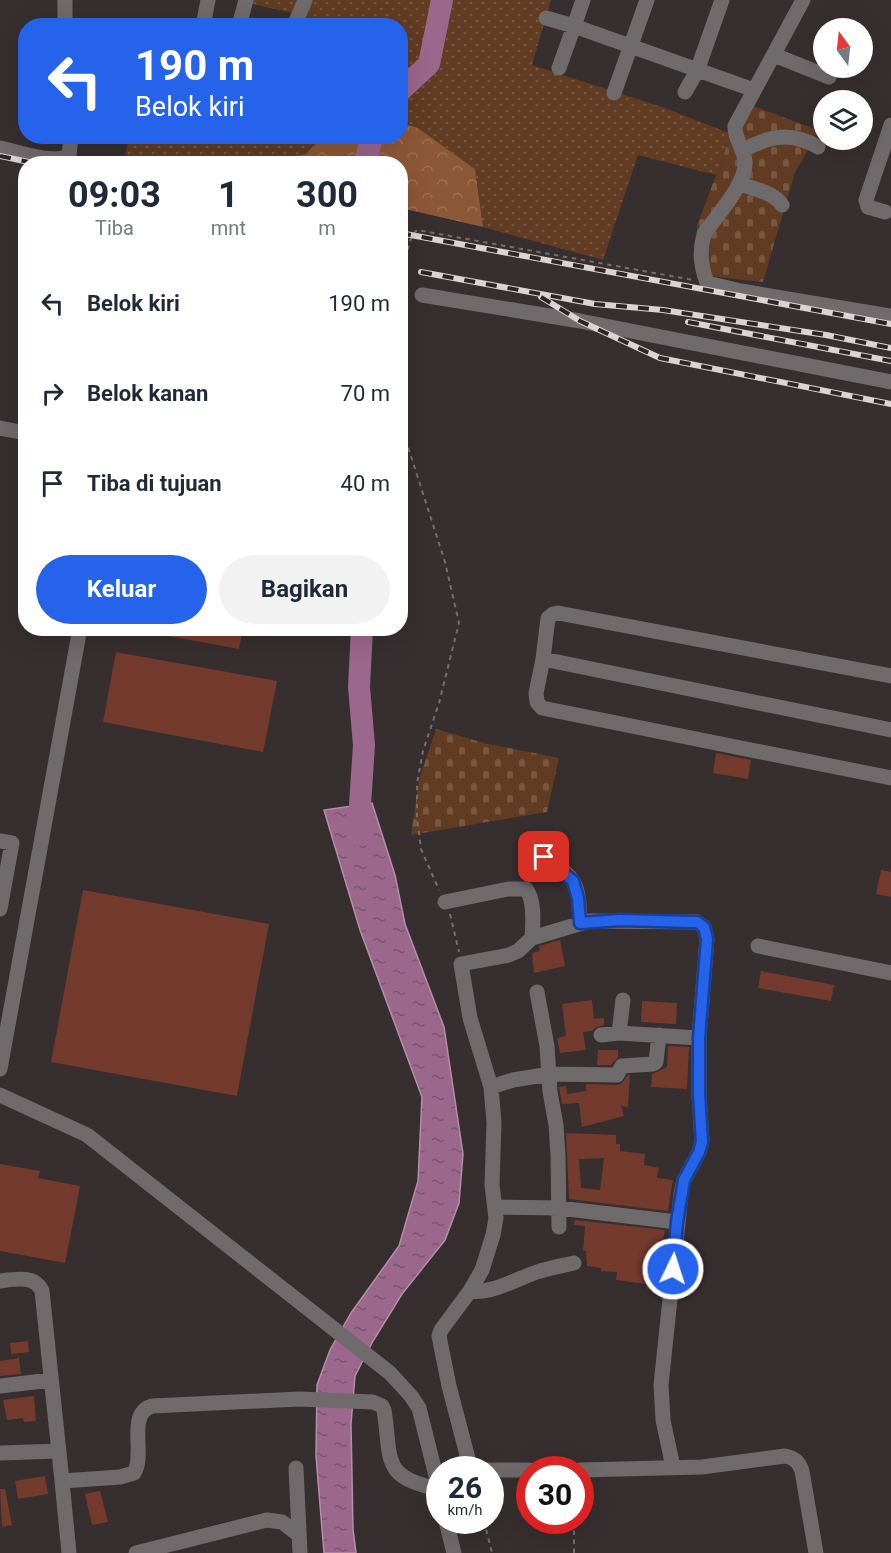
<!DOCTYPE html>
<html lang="id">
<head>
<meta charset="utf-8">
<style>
	:root { --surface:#fff; --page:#f2f2f3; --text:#1f2937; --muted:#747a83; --accent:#2563eb }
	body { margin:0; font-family:Roboto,sans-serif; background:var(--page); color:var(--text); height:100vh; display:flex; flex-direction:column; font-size:22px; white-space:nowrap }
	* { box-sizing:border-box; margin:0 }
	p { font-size:20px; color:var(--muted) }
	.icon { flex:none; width:33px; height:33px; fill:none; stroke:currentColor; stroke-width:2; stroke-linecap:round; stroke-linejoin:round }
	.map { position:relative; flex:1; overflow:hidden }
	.details { position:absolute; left:18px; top:156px; width:390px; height:480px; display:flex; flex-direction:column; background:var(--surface); border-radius:24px; box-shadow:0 6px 24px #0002 }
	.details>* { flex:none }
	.guide { position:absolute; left:18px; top:18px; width:390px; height:126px; border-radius:24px; box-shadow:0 6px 24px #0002; background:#2563eb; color:#fff; overflow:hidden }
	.needle { width:39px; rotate:345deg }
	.fabs { position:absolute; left:813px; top:18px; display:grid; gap:12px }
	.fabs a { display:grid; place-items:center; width:60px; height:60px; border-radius:50%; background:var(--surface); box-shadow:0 6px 24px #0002; font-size:30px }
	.speed { position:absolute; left:426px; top:1456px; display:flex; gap:12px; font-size:30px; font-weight:700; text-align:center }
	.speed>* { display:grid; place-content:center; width:78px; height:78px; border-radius:50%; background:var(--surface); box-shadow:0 6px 24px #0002; line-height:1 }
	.speed small { font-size:15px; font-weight:400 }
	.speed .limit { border:9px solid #d22; background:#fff; color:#111 }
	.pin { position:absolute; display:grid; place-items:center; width:51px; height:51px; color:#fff; margin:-26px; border-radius:12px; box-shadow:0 3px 9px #0006 }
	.me { position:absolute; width:66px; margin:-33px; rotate:4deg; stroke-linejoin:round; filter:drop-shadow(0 0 4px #0008) }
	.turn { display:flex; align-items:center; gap:21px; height:126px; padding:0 18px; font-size:27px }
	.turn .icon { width:78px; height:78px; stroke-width:2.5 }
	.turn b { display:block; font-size:42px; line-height:51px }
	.eta { display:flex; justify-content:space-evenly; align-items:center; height:102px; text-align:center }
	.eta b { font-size:36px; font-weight:700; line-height:42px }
	.action { display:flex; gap:12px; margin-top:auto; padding:12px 18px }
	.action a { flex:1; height:69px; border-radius:36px; background:var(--accent); color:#fff; font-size:24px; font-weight:700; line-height:69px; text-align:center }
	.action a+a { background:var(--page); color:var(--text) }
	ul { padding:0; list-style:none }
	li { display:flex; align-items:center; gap:18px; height:90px; padding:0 18px }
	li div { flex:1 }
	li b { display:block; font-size:22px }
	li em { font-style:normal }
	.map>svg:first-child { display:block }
</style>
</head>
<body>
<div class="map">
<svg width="891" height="1553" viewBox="0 0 891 1553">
	<defs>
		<pattern id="grass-dots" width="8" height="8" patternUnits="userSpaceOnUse" patternTransform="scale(1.5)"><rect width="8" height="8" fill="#613b22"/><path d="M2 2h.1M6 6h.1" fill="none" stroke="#785742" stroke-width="1.8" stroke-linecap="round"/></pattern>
		<pattern id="forest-crowns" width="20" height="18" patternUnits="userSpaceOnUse" patternTransform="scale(1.5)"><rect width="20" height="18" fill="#8d5837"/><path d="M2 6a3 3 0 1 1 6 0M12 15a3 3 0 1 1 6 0" fill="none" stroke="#9d7054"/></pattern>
		<pattern id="cemetery-stones" width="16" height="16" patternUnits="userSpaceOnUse" patternTransform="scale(1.5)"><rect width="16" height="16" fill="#613b22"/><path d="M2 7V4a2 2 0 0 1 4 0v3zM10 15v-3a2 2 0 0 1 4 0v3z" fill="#785742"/></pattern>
		<pattern id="water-ripples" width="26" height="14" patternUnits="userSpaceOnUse" patternTransform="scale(1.5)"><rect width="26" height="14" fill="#9c678c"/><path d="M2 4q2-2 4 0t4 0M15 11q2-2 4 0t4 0" fill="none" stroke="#76586c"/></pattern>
	</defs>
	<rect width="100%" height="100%" fill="#372e2f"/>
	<path fill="url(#grass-dots)" d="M253 0H551L532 65 665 108 731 134 716 175 638 155 603 260 483 227 475 169 418 128 401 123 400 26 298 25 303 15 252 4Z
		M129 137H322L306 154 253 163 123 164Z"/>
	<path fill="url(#forest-crowns)" d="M401 123 418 128 475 169 483 227 401 208 400 164 253 163 306 154 322 137 400 136Z"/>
	<path fill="url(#cemetery-stones)" d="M743 102 820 131 795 172 763 282 700 275 697 226Z
		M436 729 484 743 559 758 547 812 411 835 419 780Z"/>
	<path fill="url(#water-ripples)" stroke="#b58ea8" stroke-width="1.5" d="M372 803 395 875 405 924 444 1027 463 1154 459 1203 445 1240 402 1294 373 1341 355 1376 351 1424 353 1529 356 1553H324L316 1456 317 1385 330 1350 351 1313 399 1246 418 1181 422 1097 360 930 324 810Z"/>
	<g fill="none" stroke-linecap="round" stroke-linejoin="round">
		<path stroke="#9c678c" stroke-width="22" d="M400 91 429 64 442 0
			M365 164 372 136
			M358 835 364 745 359 687 362 628"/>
	</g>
	<path fill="#743a2d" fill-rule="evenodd" d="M153 628H243L239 649 152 633Z
		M116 652 277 681 263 752 103 722Z
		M716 753 751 760 748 779 713 773Z
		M881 870 891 872V897L876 894Z
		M83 890 269 924 237 1096 51 1062Z
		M560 940 565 966 534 973 532 953 540 951 539 946Z
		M761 971 834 985 831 1001 758 988Z
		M592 1000 594 1019 604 1018V1025L596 1027 592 1031 583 1032 586 1050 560 1053 557 1038 566 1036 562 1004Z
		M642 1001 677 1003 676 1024 641 1022Z
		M668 1046 689 1047 687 1089 651 1087 652 1074 667 1067Z
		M598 1050H618V1057L611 1065H597Z
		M628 1075H630L628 1107 621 1106 624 1116 582 1127 579 1103 562 1104 559 1087 566 1086 567 1094 586 1091V1084L617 1085 622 1083Z
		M566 1133 616 1135V1144H620V1151L645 1154 644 1165 659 1168 657 1178 673 1180 668 1211 569 1199ZM604 1158 600 1190 581 1188 579 1159Z
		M0 1164 40 1171 38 1178 80 1186 65 1263 0 1251Z
		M575 1220 665 1230 663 1241H661L660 1264H664L661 1287 647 1289 646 1284 616 1280 617 1272 601 1271V1268L587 1266 586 1251 583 1250 585 1226 574 1225Z
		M28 1341 29 1352 11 1354 10 1343Z
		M19 1358 21 1374 0 1376V1361Z
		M34 1396 36 1421 24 1422 23 1418 7 1420 3 1400Z
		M45 1476 48 1494 18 1499 15 1481Z
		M0 1489H5L12 1525 2 1527Z
		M100 1491 108 1522 92 1525 85 1494Z"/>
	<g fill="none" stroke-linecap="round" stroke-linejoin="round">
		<path stroke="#756d6e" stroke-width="2" stroke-dasharray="4.5 4.5" stroke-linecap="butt" d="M400 276 412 235 417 230 693 280
			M400 422 445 562 459 623 439 703 423 751 417 783V817L421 849 439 890
			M450 914 459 952
			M580 1507 583 1483
			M484 1521 492 1553
			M574 1553V1530L576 1521"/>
		<path stroke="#6f6a6c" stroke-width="15" d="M583 0 574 26 754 90
			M803 0 735 126C734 138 744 149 745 161 747 184 716 216 704 234 699 252 701 266 707 283L741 291 891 316
			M546 18 574 26 559 68
			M65 26V0
			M203 26 208 0
			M239 26 246 0
			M294 26 305 0
			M774 55 829 77
			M685 92 697 71 722 0
			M614 93 647 0
			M0 148C19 152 51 164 69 156L71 136
			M743 150C770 136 790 131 818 147
			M740 184C754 189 773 192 782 205
			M885 212 868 207 866 200 891 125
			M422 295 580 321 891 382
			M0 428 26 433
			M543 659 891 730
			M891 676 558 613 553 614 548 618 543 659 536 693 537 702 542 708 891 778
			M0 841 12 843 0 909
			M542 845C545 867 561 864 572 880 580 891 579 910 580 923
			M445 902 508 889H526C535 900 533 924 532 938
			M758 946 891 973
			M537 992 547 1046 550 1092 556 1125 558 1155 559 1227
			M619 1033 623 1000
			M601 1035 619 1033 699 1038
			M0 1069 80 628
			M491 1087 513 1080 550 1074 617 1075 622 1066 653 1064 656 1062 659 1035
			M0 1095 87 1135 390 1373 411 1396 419 1408 440 1492
			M495 1207 559 1208 677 1222
			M0 1281C15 1279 35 1275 42 1291L62 1481
			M470 1291C492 1294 516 1279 537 1272 549 1268 561 1266 574 1263
			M0 1386 51 1380
			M0 1453 59 1451
			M296 1468 300 1553
			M471 1470 449 1386 439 1336 441 1330 470 1291 482 1270 493 1235 496 1218 492 1185 494 1123 491 1087 470 1018 461 964 509 955 518 951 532 938 589 921 697 922 704 927 707 939 699 1038V1094L702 1141 699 1152 684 1180 681 1194 661 1385 663 1420 673 1467
			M471 1470H530
			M580 1470 702 1467 785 1456C795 1458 799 1462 802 1471L816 1553
			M446 1521 454 1553
			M69 1553 62 1481 120 1477 134 1473C146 1454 126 1414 152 1406L299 1399 373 1402 382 1406 384 1410C392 1459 380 1478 440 1489
			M136 1553 267 1520 282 1522 299 1535"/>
		<defs>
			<path id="rail" d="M0 156 38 164
				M400 233 891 324
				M421 272 595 304 663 310 826 335 891 348
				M541 297 580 321 660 358 891 404
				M688 322 891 361"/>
		</defs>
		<use href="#rail" stroke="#dad4d4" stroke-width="6"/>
		<use href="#rail" stroke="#2d2525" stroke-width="4" stroke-dasharray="11" stroke-linecap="butt"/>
	</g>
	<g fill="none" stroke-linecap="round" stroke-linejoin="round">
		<defs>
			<path id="route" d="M544 857 573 881 578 898 580 923 621 920 691 922H697L704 927 707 939 699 1038V1094L702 1142 699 1152 684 1180 677 1222 673 1269"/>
		</defs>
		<use href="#route" stroke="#184099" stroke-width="15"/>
		<use href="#route" stroke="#2563eb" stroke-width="10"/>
	</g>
</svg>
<div class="fabs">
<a><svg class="needle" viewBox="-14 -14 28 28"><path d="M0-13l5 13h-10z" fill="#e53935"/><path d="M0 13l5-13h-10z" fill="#747a83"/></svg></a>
<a><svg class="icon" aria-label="layers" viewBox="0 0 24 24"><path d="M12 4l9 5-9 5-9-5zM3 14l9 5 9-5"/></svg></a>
</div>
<div class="speed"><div>26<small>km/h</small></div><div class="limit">30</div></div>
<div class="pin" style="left:544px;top:857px;background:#d93025"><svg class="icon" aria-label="arrive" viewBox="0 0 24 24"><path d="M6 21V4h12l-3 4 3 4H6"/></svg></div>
<svg class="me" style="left:673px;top:1269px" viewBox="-20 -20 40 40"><circle r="17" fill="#2563eb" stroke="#fff" stroke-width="3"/><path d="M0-11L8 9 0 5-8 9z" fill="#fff"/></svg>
<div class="guide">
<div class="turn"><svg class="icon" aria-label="left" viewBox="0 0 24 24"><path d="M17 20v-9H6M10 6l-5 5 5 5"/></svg><div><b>190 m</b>Belok kiri</div></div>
</div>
<section class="details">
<div class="eta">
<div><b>09:03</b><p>Tiba</p></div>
<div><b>1</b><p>mnt</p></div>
<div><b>300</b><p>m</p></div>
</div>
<ul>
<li><svg class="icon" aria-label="left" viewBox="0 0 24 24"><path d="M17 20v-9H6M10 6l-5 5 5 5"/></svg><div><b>Belok kiri</b></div><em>190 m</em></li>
<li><svg class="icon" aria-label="right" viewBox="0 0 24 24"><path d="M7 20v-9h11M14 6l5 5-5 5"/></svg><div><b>Belok kanan</b></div><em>70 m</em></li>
<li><svg class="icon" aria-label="arrive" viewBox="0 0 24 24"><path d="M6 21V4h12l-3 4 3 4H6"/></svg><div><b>Tiba di tujuan</b></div><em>40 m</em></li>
</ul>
<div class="action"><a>Keluar</a><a>Bagikan</a></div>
</section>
</div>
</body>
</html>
